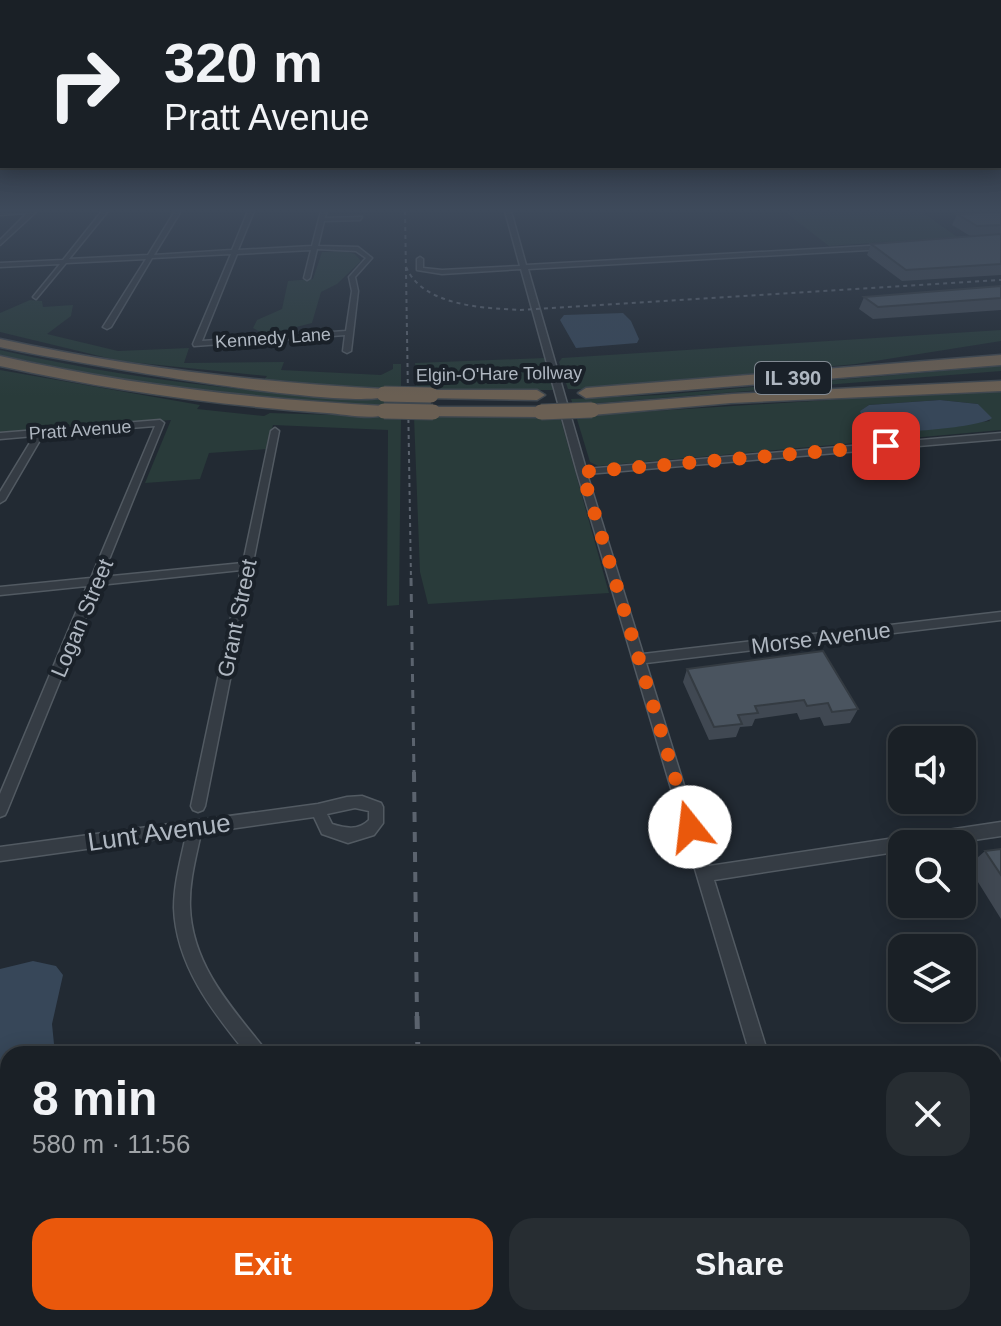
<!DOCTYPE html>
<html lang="en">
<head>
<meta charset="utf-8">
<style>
	:root { --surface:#1a2026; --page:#272d32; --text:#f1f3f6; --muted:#9fa3a7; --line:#383e43; --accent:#ea580c }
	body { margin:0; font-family:Helvetica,sans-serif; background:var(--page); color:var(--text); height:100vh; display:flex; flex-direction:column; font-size:30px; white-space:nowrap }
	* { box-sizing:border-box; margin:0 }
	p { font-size:26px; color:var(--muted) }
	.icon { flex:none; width:44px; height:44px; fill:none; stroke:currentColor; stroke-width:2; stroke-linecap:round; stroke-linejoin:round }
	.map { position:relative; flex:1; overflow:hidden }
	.side { position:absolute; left:0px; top:1046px; width:1002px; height:280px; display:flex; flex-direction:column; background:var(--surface); border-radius:24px 24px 0 0; box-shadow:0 4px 20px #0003,0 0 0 2px var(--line) }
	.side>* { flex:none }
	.top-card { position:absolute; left:0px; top:0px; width:1002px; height:168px; box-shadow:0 4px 20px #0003,0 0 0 2px var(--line); background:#1a2026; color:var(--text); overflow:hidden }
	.controls { position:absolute; left:888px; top:726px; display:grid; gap:16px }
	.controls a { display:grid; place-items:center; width:88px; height:88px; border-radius:16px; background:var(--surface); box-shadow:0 4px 20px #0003,0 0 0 2px var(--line); font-size:40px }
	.pin { position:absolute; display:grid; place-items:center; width:68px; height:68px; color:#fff; margin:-34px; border-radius:16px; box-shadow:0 4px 12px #0006 }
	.me { position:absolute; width:88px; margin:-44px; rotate:344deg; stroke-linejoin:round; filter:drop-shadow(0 0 6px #0008) }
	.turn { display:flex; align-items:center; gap:28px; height:168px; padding:0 32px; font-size:36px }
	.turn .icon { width:104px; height:104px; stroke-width:2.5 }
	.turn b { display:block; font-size:56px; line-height:68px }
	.round { display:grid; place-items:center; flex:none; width:84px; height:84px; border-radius:24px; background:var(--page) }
	.overview { display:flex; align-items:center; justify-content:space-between; height:136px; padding:0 32px }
	h1 { font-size:48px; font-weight:800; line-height:60px }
	.button { display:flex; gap:16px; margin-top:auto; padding:16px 32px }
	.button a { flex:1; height:92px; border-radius:24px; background:var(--accent); color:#fff; font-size:32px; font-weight:800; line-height:92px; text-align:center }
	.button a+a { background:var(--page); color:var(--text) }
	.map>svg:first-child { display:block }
</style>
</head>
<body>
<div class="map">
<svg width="1001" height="1326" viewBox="0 0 1001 1326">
	<rect width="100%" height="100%" fill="#222a33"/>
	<path fill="#293b3a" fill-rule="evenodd" d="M784 211H921L957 237 829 246Z
		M343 251 355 254 361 261 337 284 321 292 312 323 265 335 253 328 257 320 282 309 288 281 313 279 322 252Z
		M30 300 42 301 43 307 73 305 71 316 47 334 118 351 189 348 184 363 284 362 281 370 381 375 393 369V364H401V390L264 380 267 376 120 361 0 332V313Z
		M1001 330V341L856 364 584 389H568L559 362 562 358Z
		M0 350C132 380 265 395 400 400V406C266 403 131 384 0 355Z
		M545 358 554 390H416L415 363Z
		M1001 366V371L573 405 571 399 659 395Z
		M0 370 200 405 197 409 264 416 270 413 401 417 399 605 387 606 388 430 273 425 267 449 209 453 200 479 145 483 171 420 0 433Z
		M1001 389V430L598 466 590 462 576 416ZM940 400 978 404 990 421 885 433 868 432 861 411 869 405Z
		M414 417H560L609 593 428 604 420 572Z"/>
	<path fill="#374759" d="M623 313 631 321 639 339 637 343 576 348 560 320 564 315Z
		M940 400 978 404 992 418C980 428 894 433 874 433L866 429 860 411 869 405Z
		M33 961 56 966 63 975 52 1024 55 1054H8V1125L0 1130V969Z"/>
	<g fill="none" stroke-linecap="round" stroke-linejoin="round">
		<defs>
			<path id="street" d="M0 211H37L0 245V240L27 213 0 215Z
				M102 211H108L69 259 148 255 175 211H181L154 255 232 250 248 211H254L238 250 312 246 321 211H327L325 218 362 217 360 220 324 221 318 246 358 247 372 258 355 277 358 291 351 351 347 353 343 351 345 335 194 346 193 344 231 254 152 258 111 327 107 329 103 327 146 259 66 263 36 299 33 297 60 264 0 267V263L63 260ZM317 249 356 251 366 258 349 277 352 291 346 331 202 341 237 254 311 250 304 278 307 280 310 278Z
				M505 211H511L526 265 886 245 889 247 886 249 528 269 586 469 1001 433V439L587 474 643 654 1001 612V620L646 663 709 866 1001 822V836L947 844H902V851L714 880 768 1054H750L577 472 521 269 442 274 417 270V259L420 257 423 259V268L442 270 520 266Z
				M160 420 164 423 102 577 243 563 271 431 275 428 279 431 205 806 203 810 198 812 193 810 191 806 241 570 99 585 7 811 5 815 0 817V794L87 586 0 595V587L91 578 155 426 43 435 5 500 0 503V492L34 436 0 439V433Z
				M362 796 381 803 383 807V823L374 835 348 843 322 834 314 817 201 833C196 857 189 882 190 907 192 964 230 1006 264 1048L267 1054H247C212 1011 176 965 174 908 174 883 181 859 186 835L0 861V847L318 804 347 797ZM355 808 369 811V820C358 831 345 828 332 824L327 814Z
				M1001 1198V1218L994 1219V1199Z
				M8 1268V1291L0 1295V1272Z
				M45 1318H76L72 1326H41Z
				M371 1318H393L394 1326H372Z
				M828 1318H850L852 1326H830Z"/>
			<path id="highway" d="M0 339C127 367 254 382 384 389L392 394C367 416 49 358 0 347Z
				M1001 355V365L586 398 578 393 586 388Z
				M0 356C127 385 254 399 384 406L392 411C380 422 344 414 327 413 216 405 108 390 0 366Z
				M1001 381V391L731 403 592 415 584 410 592 405 733 394Z
				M431 390H537L545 395 537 400 425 398 423 395Z
				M433 407H541L549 412 541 417 427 416 425 412Z"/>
		</defs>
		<use href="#street" stroke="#525a62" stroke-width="3"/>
		<use href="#highway" stroke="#3f474f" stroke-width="3"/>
		<use href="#street" fill="#353c44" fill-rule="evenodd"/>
		<use href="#highway" fill="#6a5f53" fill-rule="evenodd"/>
		<path stroke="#5b636e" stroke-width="2" stroke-dasharray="4 4" stroke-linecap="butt" d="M405 211 411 580
			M406 267C423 306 483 308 520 310L1001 280"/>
		<path stroke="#5b636e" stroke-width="3" stroke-dasharray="8 8" stroke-linecap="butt" d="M411 578 414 774"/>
		<path stroke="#5b636e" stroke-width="4" stroke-dasharray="10 10" stroke-linecap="butt" d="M414 772 417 1018"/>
		<path stroke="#5b636e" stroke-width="5" stroke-dasharray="13 13" stroke-linecap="butt" d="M417 1016 418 1054
			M441 1318 443 1326"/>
		<defs>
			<path id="highway-bridge" d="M384 394 431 395
				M384 411 433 412
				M541 412 592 410"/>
		</defs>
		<use href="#highway-bridge" stroke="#3f474f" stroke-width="17" stroke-linecap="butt"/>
		<use href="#highway-bridge" stroke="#6a5f53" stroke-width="15"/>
	</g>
	<path fill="#404852" d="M1001 212V275L902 281 867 255 871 244 972 237 952 225 957 214Z
		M1001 286V310L873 319 859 309 864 297Z
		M687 669 858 709 850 723 824 726 820 717 800 720 797 713 755 719 752 726 740 727 736 737 709 740 683 682Z
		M1001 849V919L968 866 985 851Z"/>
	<path fill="#4a545f" stroke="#343b42" stroke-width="2" d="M1001 212V225L977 226 957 214Z
		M1001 234V264L906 270 871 244Z
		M1001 286V298L878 307 864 297Z
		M823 651 858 709 832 712 828 703 807 706 804 700 755 706 758 713 738 715 742 724 714 727 687 669Z
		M1001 849V875L985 851Z"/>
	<linearGradient id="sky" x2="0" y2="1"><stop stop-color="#13171c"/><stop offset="0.53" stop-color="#3e4a5b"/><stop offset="1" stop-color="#3e4a5b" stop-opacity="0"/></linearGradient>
	<rect width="1001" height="396" fill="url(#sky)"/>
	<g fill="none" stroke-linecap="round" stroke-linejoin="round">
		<path stroke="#ea580c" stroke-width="14" stroke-dasharray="0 25.2" d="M690 827 582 472 886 446"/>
	</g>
	<g text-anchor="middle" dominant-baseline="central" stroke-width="8" stroke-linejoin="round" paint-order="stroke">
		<g font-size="18" fill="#afb7c1" stroke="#1a2129">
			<text transform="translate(273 338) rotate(-4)">Kennedy Lane</text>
			<text transform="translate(499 374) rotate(-1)">Elgin-O'Hare Tollway</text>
			<text transform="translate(80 430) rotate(-4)">Pratt Avenue</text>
		</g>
		<rect fill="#1a2129" stroke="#828a93" stroke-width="2" x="755" y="362" width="76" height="32" rx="6"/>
		<g font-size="20" font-weight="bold" fill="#afb7c1">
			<text x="793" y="378">IL 390</text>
		</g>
		<g font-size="22" fill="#afb7c1" stroke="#1a2129">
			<text transform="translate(82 618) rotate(-67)">Logan Street</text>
			<text transform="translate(237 618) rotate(-78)">Grant Street</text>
			<text transform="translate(821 638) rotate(-7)">Morse Avenue</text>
		</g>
		<g font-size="26" fill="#afb7c1" stroke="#1a2129">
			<text transform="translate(159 832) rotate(-8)">Lunt Avenue</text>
		</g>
	</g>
</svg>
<div class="controls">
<a><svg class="icon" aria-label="sound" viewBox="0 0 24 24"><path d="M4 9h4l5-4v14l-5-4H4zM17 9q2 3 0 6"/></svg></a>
<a><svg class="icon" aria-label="search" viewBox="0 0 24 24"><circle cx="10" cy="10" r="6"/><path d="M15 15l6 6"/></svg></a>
<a><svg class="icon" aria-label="layers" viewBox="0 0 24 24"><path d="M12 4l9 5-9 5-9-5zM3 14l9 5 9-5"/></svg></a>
</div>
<div class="pin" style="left:886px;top:446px;background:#d93025"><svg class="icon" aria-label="arrive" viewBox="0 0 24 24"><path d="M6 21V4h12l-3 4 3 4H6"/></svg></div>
<svg class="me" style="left:690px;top:827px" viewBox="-20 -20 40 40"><circle r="19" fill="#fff"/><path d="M0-13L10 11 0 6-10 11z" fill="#ea580c"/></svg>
<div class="top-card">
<div class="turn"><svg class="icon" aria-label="right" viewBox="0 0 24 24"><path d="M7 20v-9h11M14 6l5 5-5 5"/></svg><div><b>320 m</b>Pratt Avenue</div></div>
</div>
<section class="side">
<div class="overview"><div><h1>8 min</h1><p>580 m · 11:56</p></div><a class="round"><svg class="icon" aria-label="close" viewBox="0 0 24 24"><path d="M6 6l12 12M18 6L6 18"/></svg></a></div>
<div class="button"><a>Exit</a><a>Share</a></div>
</section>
</div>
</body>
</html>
